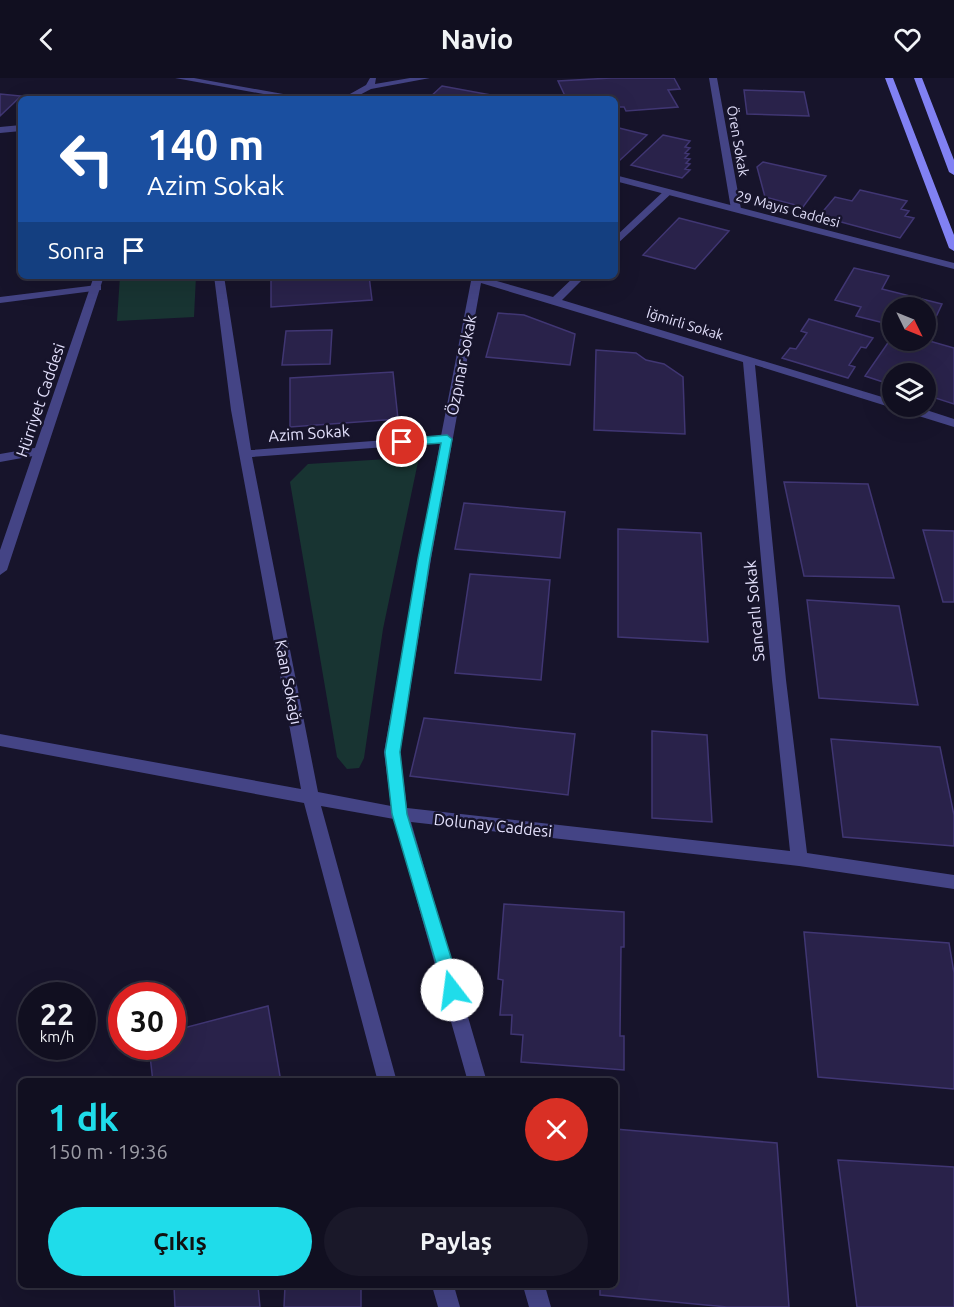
<!DOCTYPE html>
<html lang="tr">
<head>
<meta charset="utf-8">
<style>
	:root { --surface:#110f20; --page:#1a1829; --text:#f1f3f6; --muted:#9c9ca5; --line:#302f3e; --accent:#1fdcea }
	body { margin:0; font-family:Ubuntu,sans-serif; background:var(--page); color:var(--text); height:100vh; display:flex; flex-direction:column; font-size:22px; white-space:nowrap }
	* { box-sizing:border-box; margin:0 }
	p { font-size:20px; color:var(--muted) }
	.icon { flex:none; width:33px; height:33px; fill:none; stroke:currentColor; stroke-width:2; stroke-linecap:round; stroke-linejoin:round }
	.map { position:relative; flex:1; overflow:hidden }
	.sheet { position:absolute; left:18px; top:1000px; width:600px; height:210px; display:flex; flex-direction:column; background:var(--surface); border-radius:9px; box-shadow:0 6px 24px #0002,0 0 0 2px var(--line) }
	.sheet>* { flex:none }
	.guide { position:absolute; left:18px; top:18px; width:600px; height:183px; border-radius:9px; box-shadow:0 6px 24px #0002,0 0 0 2px var(--line); background:#1a4fa0; color:#fff; overflow:hidden }
	.needle { width:39px; rotate:133deg }
	.controls { position:absolute; left:882px; top:219px; display:grid; gap:12px }
	.controls a { display:grid; place-items:center; width:54px; height:54px; border-radius:50%; background:var(--surface); box-shadow:0 6px 24px #0002,0 0 0 2px var(--line); font-size:30px }
	.speed { position:absolute; left:18px; top:904px; display:flex; gap:12px; font-size:30px; font-weight:700; text-align:center }
	.speed>* { display:grid; place-content:center; width:78px; height:78px; border-radius:50%; background:var(--surface); box-shadow:0 6px 24px #0002,0 0 0 2px var(--line); line-height:1 }
	.speed small { font-size:15px; font-weight:400 }
	.speed .limit { border:9px solid #d22; background:#fff; color:#111 }
	.pin { position:absolute; display:grid; place-items:center; width:51px; height:51px; color:#fff; margin:-26px; border:3px solid #fff; border-radius:50%; box-shadow:0 2px 6px #0007 }
	.me { position:absolute; width:66px; margin:-33px; rotate:345deg; stroke-linejoin:round; filter:drop-shadow(0 0 4px #0008) }
	.turn { display:flex; align-items:center; gap:21px; height:126px; padding:0 30px; font-size:27px }
	.turn .icon { width:78px; height:78px; stroke-width:2.5 }
	.turn b { display:block; font-size:42px; line-height:51px }
	.then { display:flex; align-items:center; height:57px; padding:0 30px; background:#0003; gap:12px; font-size:22px }
	.round { display:grid; place-items:center; flex:none; width:63px; height:63px; border-radius:32px; background:var(--page) }
	.head { display:flex; align-items:center; justify-content:space-between; height:102px; padding:0 30px }
	h1 { font-size:36px; font-weight:700; line-height:45px; color:var(--accent) }
	.action { display:flex; gap:12px; margin-top:auto; padding:12px 30px }
	.action a { flex:1; height:69px; border-radius:36px; background:var(--accent); color:#111; font-size:24px; font-weight:700; line-height:69px; text-align:center }
	.action a+a { background:var(--page); color:var(--text) }
	header { display:flex; justify-content:space-between; align-items:center; height:78px; padding:0 30px; background:var(--surface); font-size:27px; font-weight:700 }
	.map>svg:first-child { display:block }
</style>
</head>
<body>
<header><svg class="icon" aria-label="back" viewBox="0 0 24 24"><path d="M15 5l-7 7 7 7"/></svg>Navio<svg class="icon" aria-label="heart" viewBox="0 0 24 24"><path d="M12 20l-8-8c-3-5 5-10 8-4 3-6 11-1 8 4z"/></svg></header>
<div class="map">
<svg width="954" height="1229" viewBox="0 0 954 1229">
	<rect width="100%" height="100%" fill="#17142b"/>
	<path fill="#183432" d="M120 198H196L194 239 117 243Z
		M419 379 383 551 364 680 359 690 347 691 337 679 290 404 308 386Z"/>
	<path fill="#29224a" stroke="#403673" stroke-width="1.5" d="M611 0H674L680 11 668 12 678 29 626 33 624 29H615V21H606L604 18 566 20 558 3Z
		M442 8 513 21H428Z
		M744 12 804 14 809 38 747 36Z
		M0 16 21 18 0 38Z
		M615 49 647 57 619 83 615 82Z
		M663 57 690 63 685 69 690 70 685 75 689 76 685 80 690 81 686 85 690 86 685 91 690 92 682 100 631 87Z
		M763 84 826 98 803 129 765 119 757 89Z
		M860 112 907 123 901 131 909 133 905 138 914 140 900 160 819 138 835 119 852 123Z
		M679 140 729 153 695 191 643 177Z
		M854 190 889 198 882 211 942 226 928 256H926V230H892V247L856 238 861 229 835 222Z
		M271 198H369L372 222 271 229Z
		M498 235 524 237 575 256 570 287 486 279Z
		M809 241 873 260 866 270 861 269 849 287 855 289 848 300 782 280 790 270 796 271 807 255 801 253Z
		M332 252 330 286 282 287 286 253Z
		M892 259V262H926L954 270V326L926 317V296H892V307L865 298Z
		M596 272 636 275 646 282 664 286 683 299 685 356 594 352Z
		M393 294 398 341 290 349V300Z
		M784 404 868 406 894 500 804 498Z
		M464 425 565 434 560 480 455 471Z
		M618 451 701 455 708 564 618 559Z
		M923 452 954 453V524H943Z
		M470 496 550 502 541 602 455 595Z
		M807 522 899 528 918 627 819 620Z
		M424 640 575 656 568 717 410 698Z
		M652 653 707 657 712 744 652 740Z
		M831 661 940 669 954 737V768L843 759Z
		M504 826 624 834V869H621L620 958H624V992L521 984 523 957 511 956 512 937H500L503 902 498 901Z
		M804 854 949 865 954 895V1011L818 999Z
		M268 928 281 1004H153L149 969H172V953Z
		M615 1051 777 1065 789 1229H727L600 1217V1208H615Z
		M838 1082 954 1089V1229H857Z
		M174 1208H258L260 1229H175Z
		M285 1208H361V1229H284Z"/>
	<g fill="none" stroke-linecap="round" stroke-linejoin="round">
		<path fill="#444485" fill-rule="evenodd" d="M370 0H376L375 6 410 0H430L371 11 352 21H341L366 7Z
			M709 0H717L741 131 736 134 731 131Z
			M21 47V53L0 55V49Z
			M665 112 673 114 615 168V159Z
			M214 198H224L251 372 441 358 471 203 462 198H479L553 219 575 198H586L562 222 892 322V328H914L954 341V349L755 287 786 602 807 775 954 797V811L799 788 411 744 487 1004H468L394 741 321 728 397 1004H378L304 725 0 668V656L301 711 231 332ZM481 205 743 284 772 602 790 773 407 730 400 674 431 481ZM440 365 384 674 391 728 318 714 252 379Z
			M97 207 101 208V212L0 225V219Z
			M40 369 46 373 44 376 0 384V376Z
			M432 1208H454L460 1229H438Z
			M523 1208H545L551 1229H529Z"/>
		<path fill="#444485" fill-rule="evenodd" d="M175 0H194L311 21H291Z
			M615 97 954 185V191L615 103Z
			M94 198H104L7 492 0 497V472Z"/>
		<path fill="#8181f3" fill-rule="evenodd" d="M885 0H893L954 157V173L949 170Z
			M914 0H922L954 82V97L949 94Z"/>
	</g>
	<path fill="#1fdcea" stroke="#148f98" stroke-width="1.5" d="M447 357 452 361 430 481 400 674 407 736 461 912 458 917 452 919 447 917 444 912 392 736 385 674 418 481 441 365 402 368 397 364 402 361Z"/>
	<g text-anchor="middle" dominant-baseline="central" stroke-width="5" stroke-linejoin="round" paint-order="stroke">
		<g font-size="14" fill="#e3e0fc" stroke="#17142b">
			<text transform="translate(738 63) rotate(80)">Ören Sokak</text>
			<text transform="translate(788 131) rotate(15)">29 Mayıs Caddesi</text>
			<text transform="translate(685 246) rotate(17)">İğmirli Sokak</text>
		</g>
		<g font-size="16" fill="#e3e0fc" stroke="#17142b">
			<text transform="translate(461 287) rotate(-79)">Özpınar Sokak</text>
			<text transform="translate(40 322) rotate(-71)">Hürriyet Caddesi</text>
			<text transform="translate(309 355) rotate(-4)">Azim Sokak</text>
			<text transform="translate(754 533) rotate(-95)">Sancarlı Sokak</text>
			<text transform="translate(289 604) rotate(79)">Kaan Sokağı</text>
			<text transform="translate(493 747) rotate(6)">Dolunay Caddesi</text>
		</g>
	</g>
</svg>
<div class="controls">
<a><svg class="needle" viewBox="-14 -14 28 28"><path d="M0-13l5 13h-10z" fill="#e53935"/><path d="M0 13l5-13h-10z" fill="#9c9ca5"/></svg></a>
<a><svg class="icon" aria-label="layers" viewBox="0 0 24 24"><path d="M12 4l9 5-9 5-9-5zM3 14l9 5 9-5"/></svg></a>
</div>
<div class="speed"><div>22<small>km/h</small></div><div class="limit">30</div></div>
<div class="pin" style="left:402px;top:364px;background:#d93025"><svg class="icon" aria-label="arrive" viewBox="0 0 24 24"><path d="M6 21V4h12l-3 4 3 4H6"/></svg></div>
<svg class="me" style="left:452px;top:912px" viewBox="-20 -20 40 40"><circle r="19" fill="#fff"/><path d="M0-13L10 11 0 6-10 11z" fill="#1fdcea"/></svg>
<div class="guide">
<div class="turn"><svg class="icon" aria-label="left" viewBox="0 0 24 24"><path d="M17 20v-9H6M10 6l-5 5 5 5"/></svg><div><b>140 m</b>Azim Sokak</div></div>
<div class="then">Sonra<svg class="icon" aria-label="arrive" viewBox="0 0 24 24"><path d="M6 21V4h12l-3 4 3 4H6"/></svg></div>
</div>
<section class="sheet">
<div class="head"><div><h1>1 dk</h1><p>150 m · 19:36</p></div><a class="round" style="background:#d93025;color:#fff"><svg class="icon" aria-label="close" viewBox="0 0 24 24"><path d="M6 6l12 12M18 6L6 18"/></svg></a></div>
<div class="action"><a>Çıkış</a><a>Paylaş</a></div>
</section>
</div>
</body>
</html>
